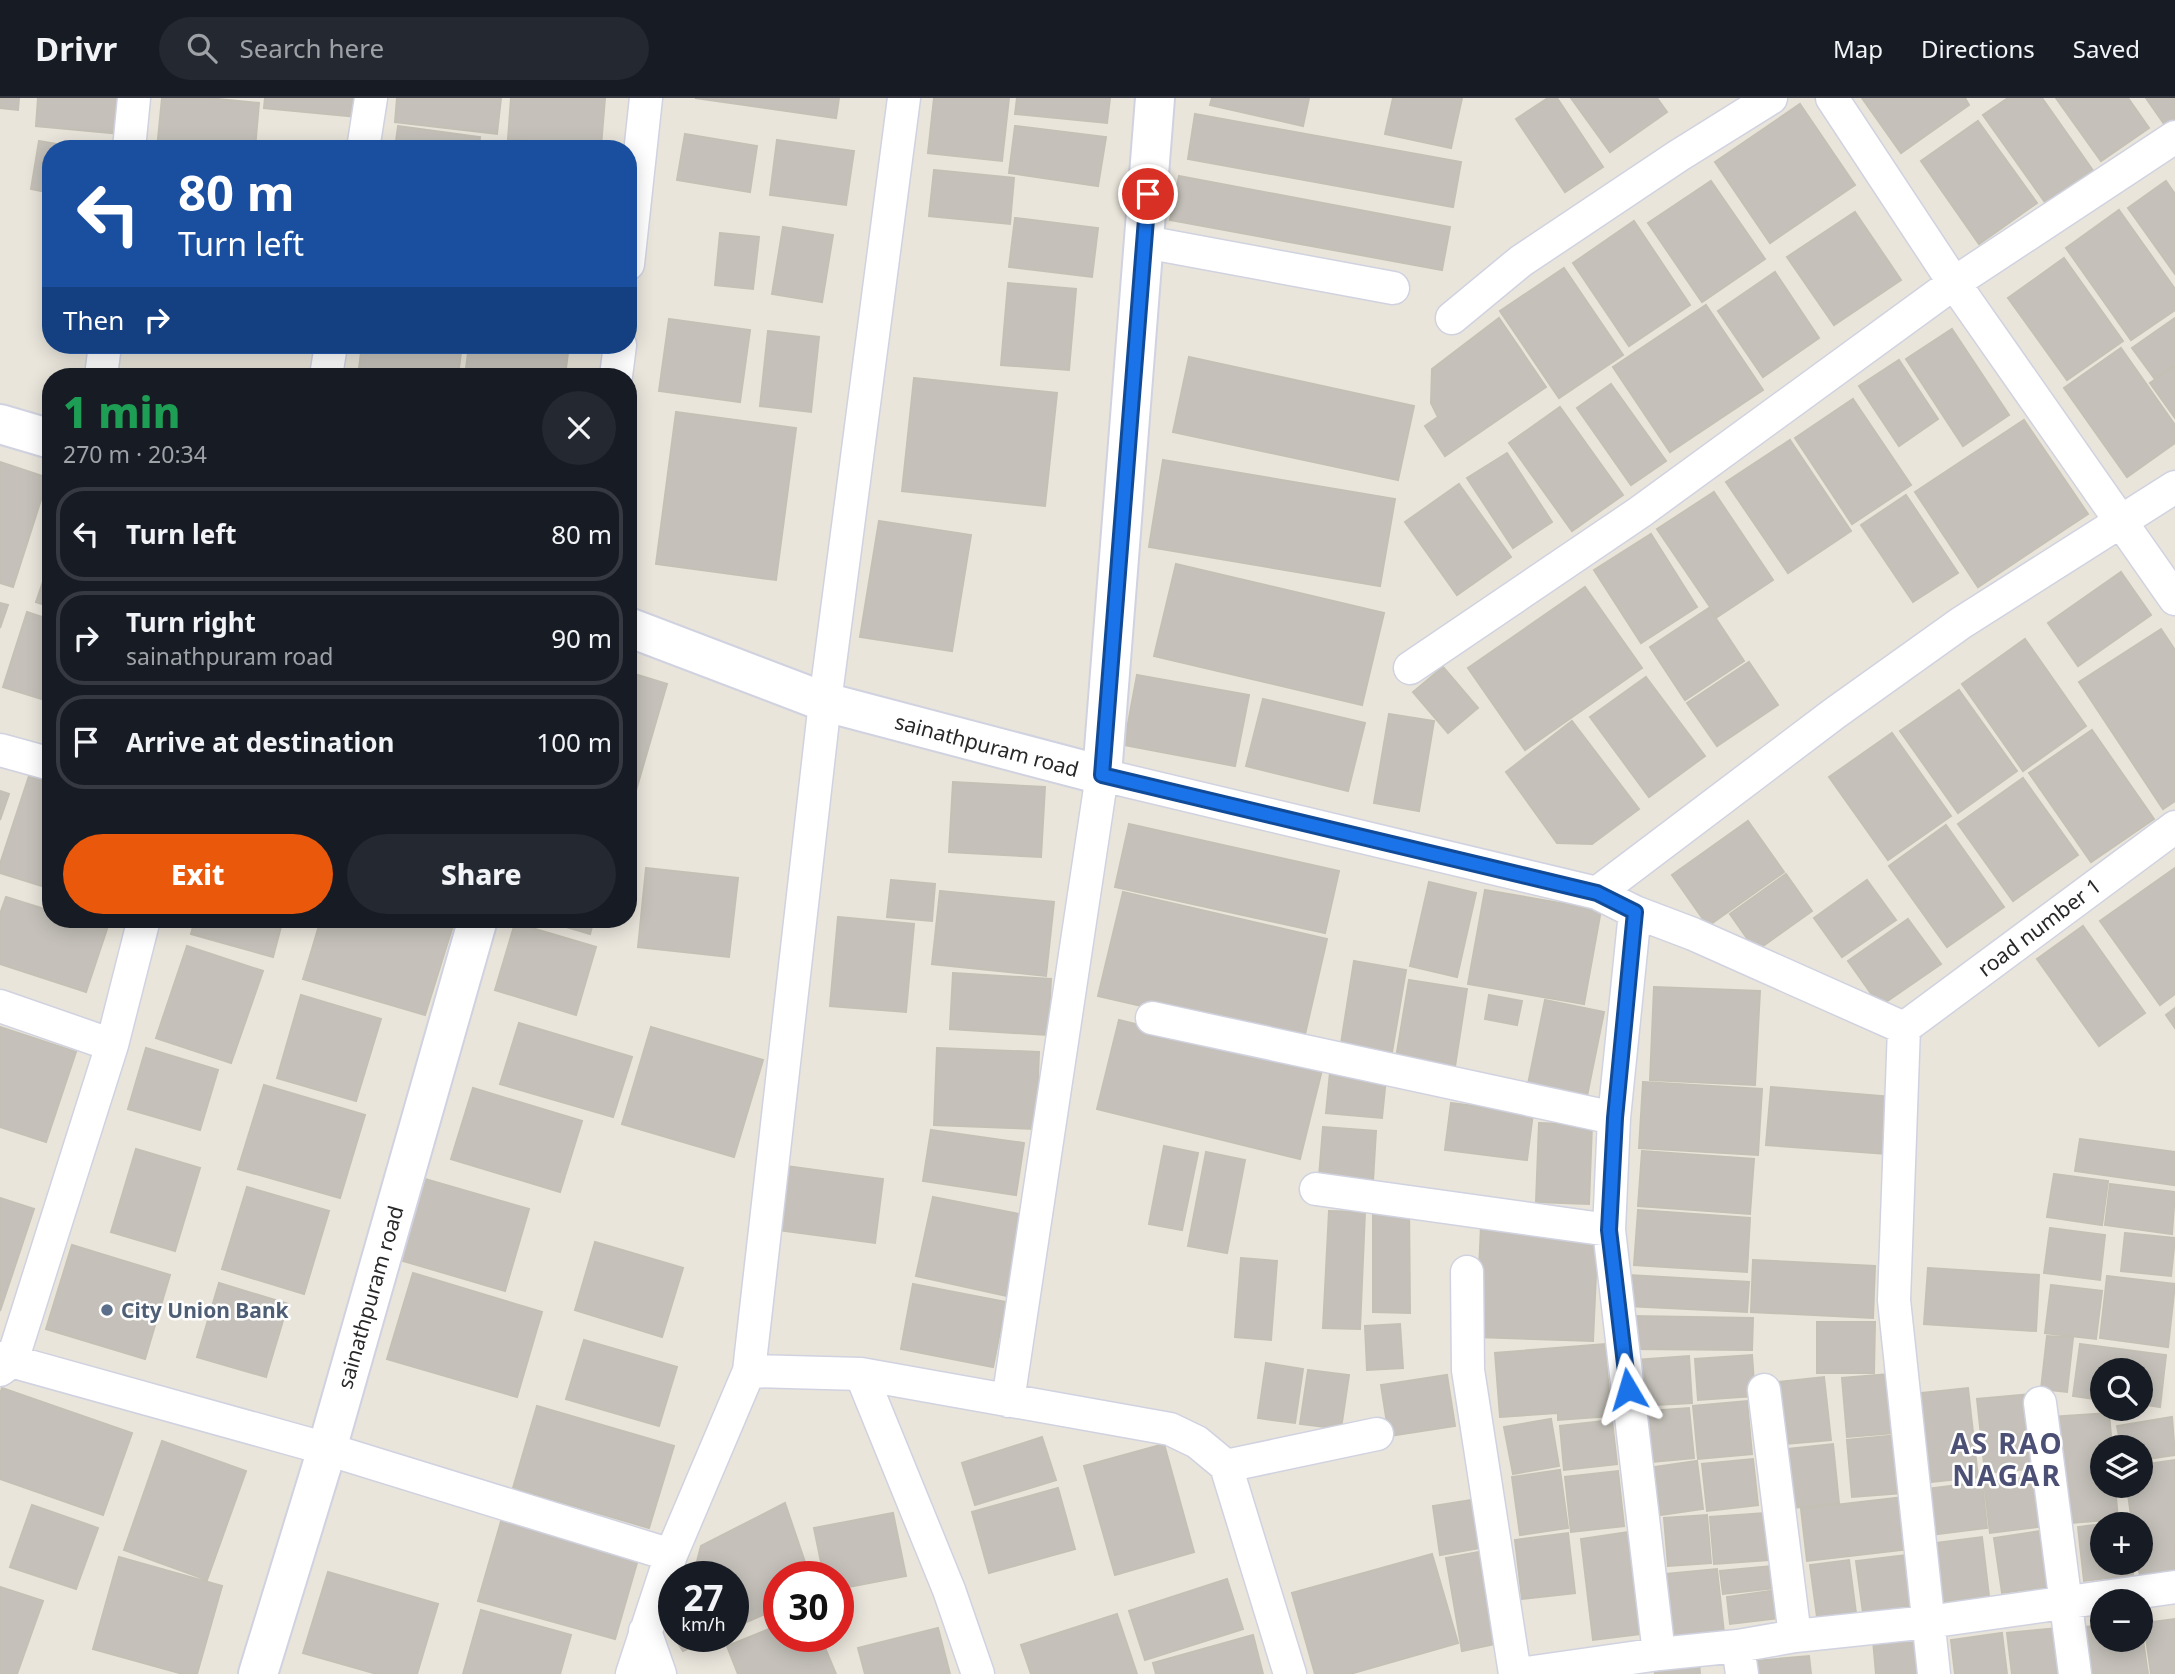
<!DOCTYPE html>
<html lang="en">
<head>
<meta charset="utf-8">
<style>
	:root { --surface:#171b24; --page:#242831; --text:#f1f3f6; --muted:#9ea1a6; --line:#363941; --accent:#ea580c }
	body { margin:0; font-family:"Noto Sans",sans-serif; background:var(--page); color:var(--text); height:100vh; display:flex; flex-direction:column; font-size:26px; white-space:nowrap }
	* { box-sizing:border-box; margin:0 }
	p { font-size:23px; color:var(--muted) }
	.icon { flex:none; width:38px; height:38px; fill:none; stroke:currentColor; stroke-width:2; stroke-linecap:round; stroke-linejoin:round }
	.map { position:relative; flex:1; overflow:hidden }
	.side { position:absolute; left:42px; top:270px; width:595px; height:560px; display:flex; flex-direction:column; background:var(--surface); border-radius:28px; box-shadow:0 4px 18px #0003 }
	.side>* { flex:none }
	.hud { position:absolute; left:42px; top:42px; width:595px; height:214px; border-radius:28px; box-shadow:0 4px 18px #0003; background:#1a4fa0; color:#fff; overflow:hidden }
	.controls { position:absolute; left:2090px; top:1260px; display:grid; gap:14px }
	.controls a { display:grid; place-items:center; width:63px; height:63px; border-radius:50%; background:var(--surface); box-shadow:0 4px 18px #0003; font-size:35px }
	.speed { position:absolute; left:658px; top:1463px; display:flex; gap:14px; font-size:35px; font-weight:700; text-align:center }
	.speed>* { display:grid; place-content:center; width:91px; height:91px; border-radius:50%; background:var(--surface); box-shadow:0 4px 18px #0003; line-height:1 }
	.speed small { font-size:18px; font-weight:400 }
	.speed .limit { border:10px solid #d22; background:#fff; color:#111 }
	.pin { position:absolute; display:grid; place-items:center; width:60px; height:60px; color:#fff; margin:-30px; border:4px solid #fff; border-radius:50%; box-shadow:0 2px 7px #0007 }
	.me { position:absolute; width:77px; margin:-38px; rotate:353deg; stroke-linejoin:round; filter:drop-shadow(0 0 5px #0008) }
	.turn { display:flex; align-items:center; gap:24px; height:147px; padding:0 21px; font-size:32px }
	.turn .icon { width:91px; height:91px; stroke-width:2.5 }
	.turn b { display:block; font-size:49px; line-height:60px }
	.then { display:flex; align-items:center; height:66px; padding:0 21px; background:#0003; gap:14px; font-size:26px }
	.round { display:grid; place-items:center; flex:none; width:74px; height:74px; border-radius:37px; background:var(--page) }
	.headline { display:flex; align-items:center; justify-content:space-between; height:119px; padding:0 21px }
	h1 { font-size:42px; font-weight:800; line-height:52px; color:#1e9e55 }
	.primary-button { display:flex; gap:14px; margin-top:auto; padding:14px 21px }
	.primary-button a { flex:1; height:80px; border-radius:42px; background:var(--accent); color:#fff; font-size:28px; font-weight:800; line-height:80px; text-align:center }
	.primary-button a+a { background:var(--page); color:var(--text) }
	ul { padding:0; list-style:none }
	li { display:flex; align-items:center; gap:21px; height:94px; margin:0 14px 10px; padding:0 7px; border:4px solid var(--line); border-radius:28px }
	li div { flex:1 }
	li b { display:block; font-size:26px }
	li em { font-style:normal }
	header { display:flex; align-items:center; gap:42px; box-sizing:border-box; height:98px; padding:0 35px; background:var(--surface); border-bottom:2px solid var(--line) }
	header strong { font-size:33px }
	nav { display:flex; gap:38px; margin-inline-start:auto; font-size:24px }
	.search { width:490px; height:63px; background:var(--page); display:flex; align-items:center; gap:18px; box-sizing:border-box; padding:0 24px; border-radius:38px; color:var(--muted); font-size:26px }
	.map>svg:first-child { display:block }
</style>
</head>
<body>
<header>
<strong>Drivr</strong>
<div class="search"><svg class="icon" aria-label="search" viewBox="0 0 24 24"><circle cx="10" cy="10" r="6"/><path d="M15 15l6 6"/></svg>Search here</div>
<nav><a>Map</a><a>Directions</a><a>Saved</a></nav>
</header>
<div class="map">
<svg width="2175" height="1576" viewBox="0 0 2175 1576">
	<rect width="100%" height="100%" fill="#e9e5db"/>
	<path fill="#c5c1ba" stroke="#c4c0b5" stroke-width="2" d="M0 0H19L18 12 0 10Z
		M38 0H124L120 36 36 28Z
		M162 0H208L259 5 255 51H157Z
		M265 0H359L357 19 264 10Z
		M397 0H501L497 36 395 24Z
		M511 0H605L601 49 508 41Z
		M695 0H839L836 20Z
		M934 0H1009L1002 63 928 55Z
		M1017 0H1110L1107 25 1015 16Z
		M1212 0H1309L1303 28 1210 7Z
		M1393 0H1462L1451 50 1385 36Z
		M1548 0H1557L1603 69 1565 94 1516 21Z
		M1571 0H1657L1667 14 1610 54Z
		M1862 0H1965L1969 7 1901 55Z
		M2008 0H2042L2094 74 2047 107 1983 17Z
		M2056 0H2128L2149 30 2101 63Z
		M2146 0H2175V24L2167 30Z
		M1800 6 1855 87 1770 145 1715 64Z
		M1195 16 1461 64 1453 109 1188 61Z
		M1978 23 2037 105 1979 146 1921 63Z
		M398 28 480 39 479 51H395Z
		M1015 28 1106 39 1098 88 1009 75Z
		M685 36 757 48 750 94 677 82Z
		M777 42 854 53 846 107 770 97Z
		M39 43 86 51H51V95L31 91Z
		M934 72 1014 80 1010 126 929 118Z
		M1179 78 1450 129 1442 172 1170 122Z
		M1711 83 1765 161 1702 204 1648 125Z
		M2166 83 2175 96V176L2128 110Z
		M2119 112 2175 191V212L2131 242 2066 150Z
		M1855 114 1901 182 1834 227 1787 159Z
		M1015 120 1098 130 1092 179 1009 169Z
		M1634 123 1690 207 1629 248 1573 165Z
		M783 129 833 137 822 204 772 196Z
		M720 135 759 139 753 191 715 187Z
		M2064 160 2123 243 2067 282 2008 200Z
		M1564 170 1623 257 1559 300 1500 213Z
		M1775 174 1819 240 1763 279 1718 213Z
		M1008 185 1076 191 1069 272 1001 267Z
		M1706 207 1763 292 1670 354 1613 269Z
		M1499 220 1546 289 1445 358 1425 328 1438 319 1431 305 1432 271Z
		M2175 220V266L2154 280 2132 250Z
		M669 221 750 232 740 304 659 293Z
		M1952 231 2009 317 1963 348 1906 261Z
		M768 233 819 239 811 314 760 308Z
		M362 247H462L458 278H358Z
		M469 247H569L565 278H465Z
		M2121 250 2175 327V345L2127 379 2064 290Z
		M1189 259 1414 308 1398 382 1173 334Z
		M1899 262 1938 321 1899 348 1859 288Z
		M2175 268V320L2150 285Z
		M914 280 1057 295 1045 408 902 393Z
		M1611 286 1666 363 1631 387 1577 310Z
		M1853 301 1911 387 1852 426 1795 340Z
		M1560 309 1623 397 1572 433 1509 345Z
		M676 314 796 330 776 482 656 466Z
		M2024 322 2088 416 1978 489 1915 394Z
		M1790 342 1851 433 1788 475 1726 384Z
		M1507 355 1552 424 1513 450 1467 380Z
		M1163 362 1395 401 1380 488 1149 449Z
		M0 364 48 380 13 489 0 485Z
		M1459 386 1511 459 1457 497 1405 424Z
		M1714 394 1773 482 1717 519 1657 431Z
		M1906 397 1958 475 1913 504 1861 427Z
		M879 423 971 437 952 553 860 539Z
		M1651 436 1697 509 1641 545 1594 472Z
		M51 460V509L36 504Z
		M1176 466 1384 515 1362 607 1154 558Z
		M2121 474 2151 517 2078 568 2048 525Z
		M1585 489 1642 570 1525 652 1468 570Z
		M0 505 8 507 0 530Z
		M1709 510 1744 563 1685 602 1650 549Z
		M27 514 51 522V604L3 589Z
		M2161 531 2175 552V703L2163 711 2079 584Z
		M2025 541 2086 628 2023 673 1962 586Z
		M1749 564 1778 607 1717 648 1687 605Z
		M1443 569 1478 610 1448 635 1413 594Z
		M628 574 667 586 632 706 628 705Z
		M1137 577 1249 597 1235 668 1124 647Z
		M1646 579 1705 658 1649 699 1590 619Z
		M1959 592 2017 673 1958 715 1900 633Z
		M1263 601 1365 625 1348 693 1246 668Z
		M1389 616 1434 623 1419 713 1374 705Z
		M1572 623 1639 711 1592 746 1557 745 1506 674Z
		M2092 632 2154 721 2091 764 2029 675Z
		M1892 635 1951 718 1888 762 1829 679Z
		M29 678 51 685V791L0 775V766Z
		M2023 680 2078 757 2013 803 1958 726Z
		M953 684 1045 689 1041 759 949 754Z
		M0 693 9 696 0 722Z
		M1748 723 1784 774 1708 828 1672 777Z
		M628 725 634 727 628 745Z
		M1129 726 1339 773 1325 835 1115 789Z
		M1946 727 2004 809 1947 849 1889 768Z
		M646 770 738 780 729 859 638 849Z
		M2175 770V896L2160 907 2100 823Z
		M1786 776 1812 813 1756 853 1730 816Z
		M891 782 935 786 932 823 887 819Z
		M1867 782 1896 822 1842 859 1814 820Z
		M1429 784 1476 795 1457 879 1410 868Z
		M1485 792 1601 812 1584 906 1468 886Z
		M940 793 1054 804 1046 878 932 866Z
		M1123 794 1327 841 1303 945 1098 898Z
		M6 799 51 813V821H75L107 831 86 894 0 866V816Z
		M838 819 914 826 906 914 830 908Z
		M195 821H283L273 859 191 836Z
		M321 821H455L425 917 303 881Z
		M539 821H594L590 836Z
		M1908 821 1941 866 1880 908 1848 863Z
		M515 825 596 849 576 917 495 892Z
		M2083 828 2145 915 2099 948 2037 861Z
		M187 848 263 873 231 965 156 940Z
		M1354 863 1406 872 1391 960 1340 952Z
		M953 875 1051 881 1048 937 950 931Z
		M1409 882 1467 891 1454 975 1395 966Z
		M1654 889 1760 893 1755 987 1650 982Z
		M301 897 381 921 356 1003 277 980Z
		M1489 897 1522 903 1517 927 1485 921Z
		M1545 902 1604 914 1586 1003 1527 991Z
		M2175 910V930L2166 917Z
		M1119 922 1322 972 1300 1061 1097 1011Z
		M519 925 632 959 613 1019 500 986Z
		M0 929 76 954 46 1044 0 1029Z
		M651 929 763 962 734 1059 622 1026Z
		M146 950 218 972 200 1032 128 1011Z
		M937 950 1039 954 1036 1031 934 1027Z
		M1330 974 1386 980 1382 1020 1326 1015Z
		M1643 984 1762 991 1758 1057 1639 1050Z
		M264 987 365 1017 340 1100 238 1071Z
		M1771 989 1892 999 1887 1056 1766 1047Z
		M473 990 582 1023 560 1094 451 1061Z
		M1451 1005 1533 1015 1527 1062 1445 1052Z
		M1539 1025 1592 1027 1589 1106 1536 1104Z
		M1323 1029 1376 1033 1373 1083 1319 1079Z
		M931 1032 1024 1045 1016 1097 923 1083Z
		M2080 1041 2175 1054 2174 1087 2075 1073Z
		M1164 1048 1198 1055 1182 1132 1149 1126Z
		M136 1051 200 1070 175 1153 111 1134Z
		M1642 1053 1754 1061 1750 1116 1638 1108Z
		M1206 1054 1245 1062 1227 1155 1188 1148Z
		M786 1068 883 1081 875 1145 777 1132Z
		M2054 1076 2108 1083 2102 1127 2047 1119Z
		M425 1081 529 1111 505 1193 400 1162Z
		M2110 1086 2175 1094 2172 1136 2105 1127Z
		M247 1089 329 1113 304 1196 222 1171Z
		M933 1099 1024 1117 1007 1198 916 1178Z
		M0 1100 34 1111 0 1213Z
		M1409 1106 1410 1215 1373 1214V1107Z
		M1638 1112 1750 1120 1747 1174 1634 1167Z
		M1329 1113 1365 1114 1360 1231 1323 1230Z
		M1481 1128 1598 1132 1593 1243 1476 1239Z
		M2050 1130 2105 1137 2100 1182 2044 1175Z
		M2125 1135 2175 1140 2171 1178 2121 1173Z
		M595 1144 683 1170 662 1239 575 1212Z
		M72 1147 170 1177 145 1261 46 1231Z
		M1241 1160 1277 1163 1271 1242 1235 1239Z
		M1753 1162 1875 1168 1873 1220 1751 1214Z
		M1928 1170 2039 1177 2036 1233 1924 1226Z
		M413 1175 542 1214 517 1299 387 1261Z
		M1628 1177 1749 1184 1747 1214 1627 1208Z
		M2107 1178 2175 1186 2168 1249 2100 1240Z
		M219 1185 288 1206 266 1279 197 1259Z
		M913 1186 1006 1204 993 1269 901 1251Z
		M2051 1187 2102 1193 2096 1241 2045 1235Z
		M1631 1218 1753 1220 1752 1252 1630 1251Z
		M1817 1224H1875L1874 1275H1817Z
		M1400 1226 1403 1270 1367 1272 1365 1228Z
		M2047 1238 2073 1240 2067 1294 2041 1291Z
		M584 1242 677 1269 659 1328 566 1301Z
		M1605 1246 1611 1318 1558 1322V1315L1500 1319 1495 1255Z
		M2080 1246 2166 1257 2160 1309 2140 1306V1272H2102V1302L2073 1298Z
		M1752 1257 1755 1298 1698 1302 1695 1261Z
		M1689 1258 1692 1305 1638 1308 1635 1262Z
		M1266 1265 1303 1271 1295 1325 1258 1320Z
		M1308 1272 1349 1277 1341 1331 1300 1326Z
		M1889 1276 1894 1335 1847 1339 1842 1280Z
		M1447 1277 1455 1328 1389 1338 1381 1287Z
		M1824 1279 1831 1342 1785 1346 1779 1284Z
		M2 1290 132 1335 103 1417 0 1381V1296Z
		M1968 1290 1978 1379 1922 1385 1913 1296Z
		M2031 1296 2038 1370 1985 1375 1977 1301Z
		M1747 1303 1752 1356 1698 1361 1693 1308Z
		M537 1308 674 1348 649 1430 513 1390Z
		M1689 1310 1694 1360 1641 1365 1636 1314Z
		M2109 1315 2112 1349H2102V1388H2115L2118 1421 2059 1426 2050 1319Z
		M2172 1319 2175 1357 2140 1362V1349H2121L2117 1328Z
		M1551 1321 1559 1368 1513 1376 1504 1329Z
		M1612 1322 1617 1366 1564 1372 1560 1328Z
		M1898 1337 1903 1395 1852 1399 1847 1342Z
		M1042 1339 1056 1382 975 1407 962 1365Z
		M162 1343 246 1373 207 1482 124 1452Z
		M1164 1346 1194 1454 1115 1477 1084 1368Z
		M1833 1346 1839 1405 1784 1411 1777 1352Z
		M1753 1361 1758 1407 1707 1413 1702 1366Z
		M2175 1362V1474L2140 1479 2138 1465H2140V1426H2132L2127 1388H2140V1367Z
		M1697 1363 1703 1411 1660 1417 1654 1369Z
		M1560 1372 1568 1430 1520 1437 1512 1379Z
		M1618 1373 1624 1428 1571 1434 1565 1379Z
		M2040 1378 2046 1428 1990 1435 1984 1384Z
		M1982 1384 1987 1430 1931 1437 1925 1391Z
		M1058 1390 1075 1451 989 1475 972 1414Z
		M1903 1399 1909 1451 1807 1463 1801 1411Z
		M1472 1402 1480 1450 1440 1457 1433 1408Z
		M785 1405 810 1479H779V1510L733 1530V1479H693L701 1448Z
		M32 1407 98 1430 76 1491 10 1469Z
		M893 1415 906 1478 838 1491V1479H824L814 1430Z
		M1765 1415 1769 1462 1714 1466 1710 1419Z
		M1707 1417 1711 1465 1668 1468 1664 1420Z
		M502 1420 639 1458 615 1541 478 1503Z
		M2127 1423 2128 1426H2102V1465H2132L2133 1477 2084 1483 2078 1429Z
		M2047 1432 2055 1488 2002 1495 1994 1440Z
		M1629 1434 1642 1536 1593 1542 1581 1441Z
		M1568 1435 1575 1495 1522 1501 1515 1442Z
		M1982 1439 1989 1498 1934 1505 1927 1446Z
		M1479 1454 1495 1546 1462 1553 1446 1460Z
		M1432 1456 1458 1545 1350 1576H1315L1292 1495Z
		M1906 1457 1912 1508 1863 1515 1856 1463Z
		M119 1459 222 1488 197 1576H183L93 1551Z
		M1849 1462 1856 1515 1817 1519 1810 1467Z
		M1772 1468 1775 1490 1723 1496 1720 1473Z
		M1717 1471 1724 1535 1672 1540 1666 1476Z
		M328 1474 438 1506 417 1576H377L303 1555Z
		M1227 1481 1243 1531 1145 1562 1129 1513Z
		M0 1489 43 1503 17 1576H0Z
		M1778 1492 1781 1520 1730 1526 1727 1499Z
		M481 1512 571 1537 560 1576H463Z
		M1117 1516 1137 1576H1031L1021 1547Z
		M2175 1521V1576H2151L2144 1525Z
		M2140 1522 2148 1576H2081L2076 1530 2102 1527V1542H2140Z
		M779 1527V1538H820L836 1576H738L727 1548Z
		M938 1530 950 1576H865L858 1550Z
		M2058 1530 2063 1576H2012L2007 1535Z
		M2002 1535 2007 1576H1955L1951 1542Z
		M1253 1537 1263 1576H1156L1153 1565Z
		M677 1538H716L683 1553 676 1542Z
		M1925 1538 1928 1576H1876L1873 1542Z
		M1809 1558 1811 1576H1757L1755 1563Z
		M1699 1564 1700 1576H1655L1654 1568Z"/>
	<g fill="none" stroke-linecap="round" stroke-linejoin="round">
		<defs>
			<path id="minor" d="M1832 0 1954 185 2175 501
				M129 51 134 0
				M363 51 371 0
				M1145 144 1393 190
				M628 166 646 0
				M1452 220 1521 163 1678 58 1771 0
				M101 278 105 247
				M326 278 331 247
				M616 278 620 247
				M1410 570 1640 414 1954 185 2175 39
				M0 652 51 666
				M1597 795 1835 615 1961 525 2175 389
				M1635 814 1614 1020 1609 1132 1659 1556
				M0 908 112 947
				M1152 920 1614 1020
				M1904 930 1894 1202 1934 1576
				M1904 930 2175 729
				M1316 1091 1609 1132
				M1467 1174 1468 1272 1515 1576
				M0 1260 327 1351 671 1457
				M0 1272 12 1263 112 947 144 821
				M749 1273 861 1276 1170 1331 1197 1344 1226 1368 1290 1576
				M861 1276 949 1492 978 1576
				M1764 1292 1795 1538
				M1008 1303 1102 677 1597 795 1635 814 1693 836 1904 930
				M2040 1305 2075 1576
				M1226 1368 1377 1336
				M645 1533 660 1576
				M1738 1548 1742 1576
				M632 1576 671 1457 749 1273 825 604 904 0
				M1520 1576 1659 1556 1738 1548 1795 1538 1928 1524 2175 1489"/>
			<path id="tertiary" d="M0 326 51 341
				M628 529 825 604 1102 677 1155 0
				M258 1576 327 1351 478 821"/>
		</defs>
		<use href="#minor" stroke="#d0d2e0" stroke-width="35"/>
		<use href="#tertiary" stroke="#d0d2e0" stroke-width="42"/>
		<use href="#minor" stroke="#fff" stroke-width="32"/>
		<use href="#tertiary" stroke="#fff" stroke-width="38"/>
	</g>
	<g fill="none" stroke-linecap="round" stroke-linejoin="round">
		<defs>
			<path id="route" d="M1148 96 1102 677 1597 795 1635 814 1615 1020 1609 1132 1628 1291"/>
		</defs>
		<use href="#route" stroke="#114b97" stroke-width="18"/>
		<use href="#route" stroke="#1a73e8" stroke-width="12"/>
	</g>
	<circle fill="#5c6f8a" stroke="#fff" stroke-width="2.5" cx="107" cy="1212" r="7"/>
	<g text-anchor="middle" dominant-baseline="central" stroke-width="5" stroke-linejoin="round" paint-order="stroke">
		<g font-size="21" fill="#282828" stroke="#fff">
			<text transform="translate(987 647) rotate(15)">sainathpuram road</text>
			<text transform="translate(2039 829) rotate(-37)">road number 1</text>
			<text transform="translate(370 1199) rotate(-74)">sainathpuram road</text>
		</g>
		<g font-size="21" font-weight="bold" fill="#4e5e75" stroke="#fff" text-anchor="start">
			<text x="121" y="1212">City Union Bank</text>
		</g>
		<g font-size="28" font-weight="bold" letter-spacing="2" fill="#4c5075" stroke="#fff">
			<text x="2007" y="1345">AS RAO<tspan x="2007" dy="32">NAGAR</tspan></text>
		</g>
	</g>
</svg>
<div class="controls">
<a><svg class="icon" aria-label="search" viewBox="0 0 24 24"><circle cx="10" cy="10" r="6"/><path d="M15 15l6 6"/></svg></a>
<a><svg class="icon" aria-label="layers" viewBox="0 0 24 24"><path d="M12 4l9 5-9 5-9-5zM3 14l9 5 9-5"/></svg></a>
<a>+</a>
<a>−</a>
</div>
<div class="speed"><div>27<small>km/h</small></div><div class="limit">30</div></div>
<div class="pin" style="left:1148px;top:96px;background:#d93025"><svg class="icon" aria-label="arrive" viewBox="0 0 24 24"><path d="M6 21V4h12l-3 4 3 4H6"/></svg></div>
<svg class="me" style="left:1628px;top:1291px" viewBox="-20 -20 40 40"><path d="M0-17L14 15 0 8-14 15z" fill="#1a73e8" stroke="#fff" stroke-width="4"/></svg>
<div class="hud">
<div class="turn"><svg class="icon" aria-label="left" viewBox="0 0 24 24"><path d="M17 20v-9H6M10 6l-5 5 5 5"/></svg><div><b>80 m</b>Turn left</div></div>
<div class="then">Then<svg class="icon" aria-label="right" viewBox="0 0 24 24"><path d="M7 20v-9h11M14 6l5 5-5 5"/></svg></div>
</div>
<section class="side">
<div class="headline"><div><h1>1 min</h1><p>270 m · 20:34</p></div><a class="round"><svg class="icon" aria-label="close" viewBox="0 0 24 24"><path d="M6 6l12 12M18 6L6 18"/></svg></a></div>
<ul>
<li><svg class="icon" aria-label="left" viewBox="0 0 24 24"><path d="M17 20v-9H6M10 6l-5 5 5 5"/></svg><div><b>Turn left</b></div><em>80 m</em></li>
<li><svg class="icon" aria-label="right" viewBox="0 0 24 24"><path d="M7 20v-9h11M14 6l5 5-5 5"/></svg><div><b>Turn right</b><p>sainathpuram road</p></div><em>90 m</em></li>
<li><svg class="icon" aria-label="arrive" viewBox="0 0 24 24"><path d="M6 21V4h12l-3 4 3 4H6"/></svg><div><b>Arrive at destination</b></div><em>100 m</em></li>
</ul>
<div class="primary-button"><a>Exit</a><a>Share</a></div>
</section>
</div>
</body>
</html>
